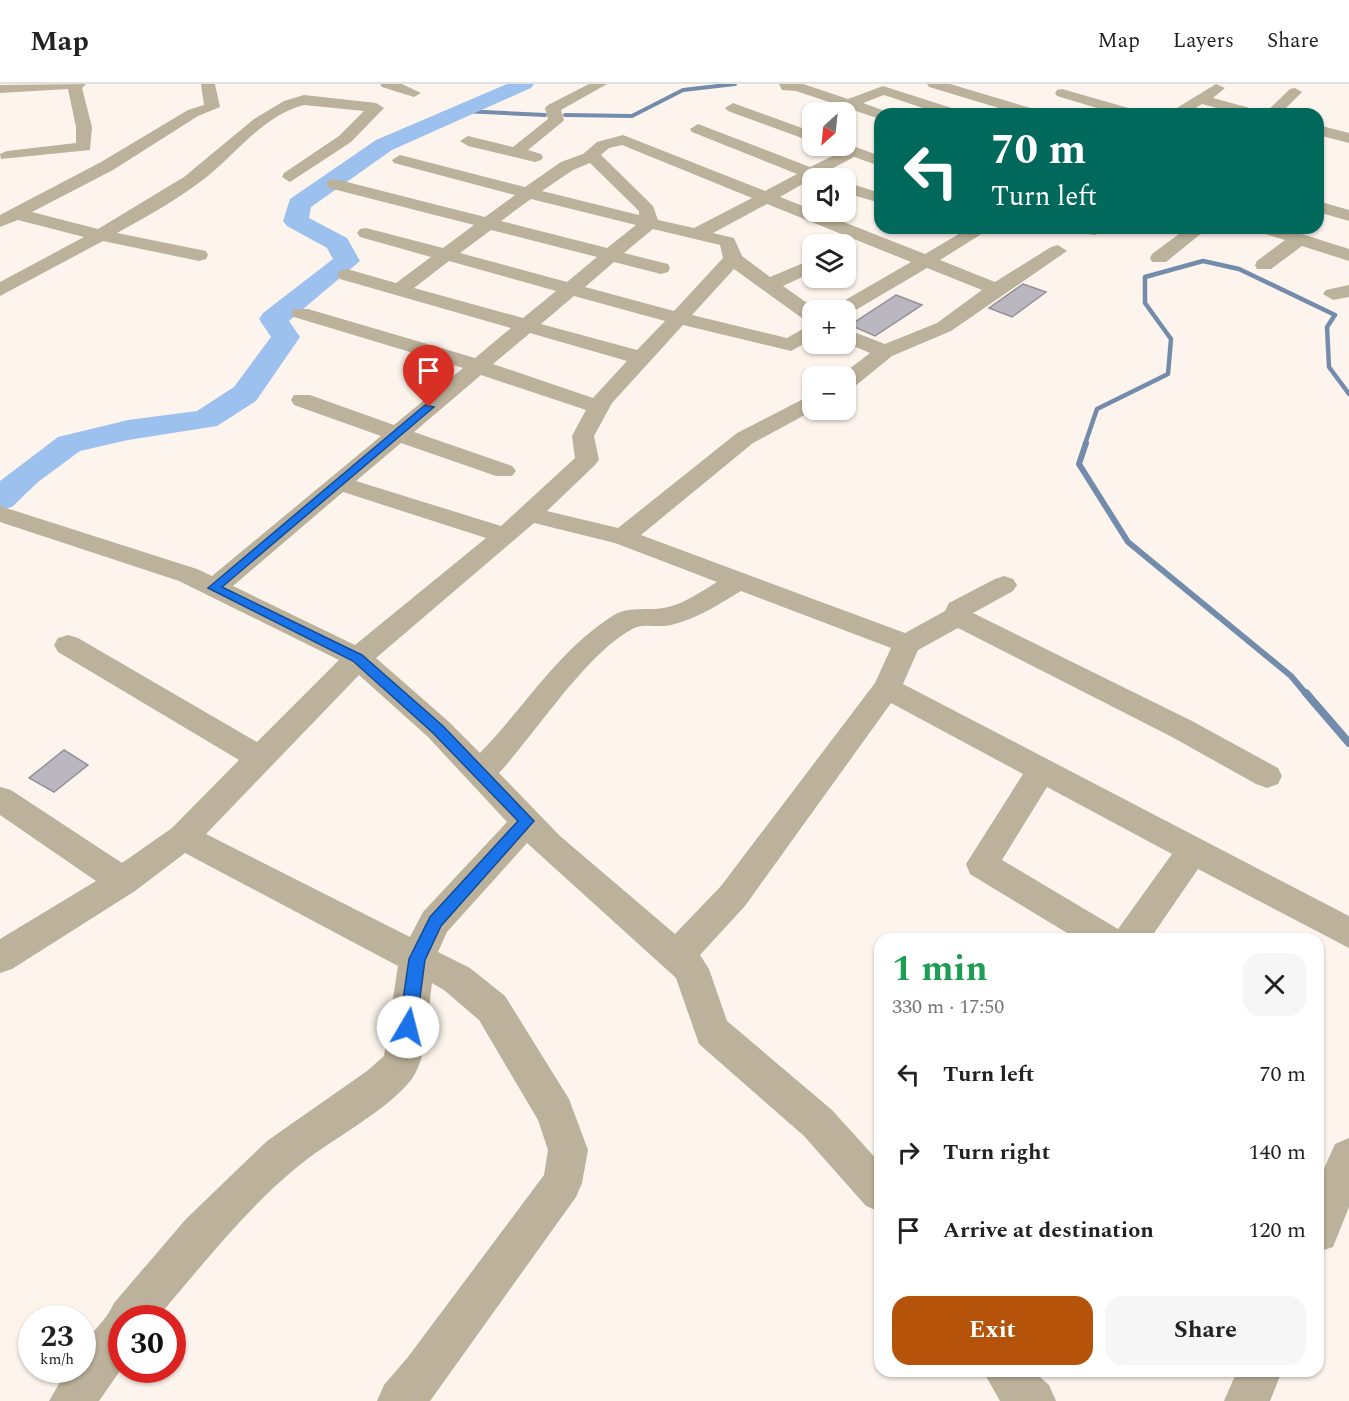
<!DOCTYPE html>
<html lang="en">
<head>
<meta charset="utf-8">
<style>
	:root { --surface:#fff; --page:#f6f6f6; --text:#222; --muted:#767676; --line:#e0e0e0; --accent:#b45309 }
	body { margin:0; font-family:Spectral,serif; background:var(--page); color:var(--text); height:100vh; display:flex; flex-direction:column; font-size:22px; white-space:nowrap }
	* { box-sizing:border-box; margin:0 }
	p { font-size:20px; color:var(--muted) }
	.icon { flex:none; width:33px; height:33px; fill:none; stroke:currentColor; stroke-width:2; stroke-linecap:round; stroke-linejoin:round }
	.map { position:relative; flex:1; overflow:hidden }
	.panel { position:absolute; left:874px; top:849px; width:450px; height:444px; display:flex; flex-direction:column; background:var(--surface); border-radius:18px; box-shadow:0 2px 4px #0004 }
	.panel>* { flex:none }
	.banner { position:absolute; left:874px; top:24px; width:450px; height:126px; border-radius:18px; box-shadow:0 2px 4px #0004; background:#00695c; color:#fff; overflow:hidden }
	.needle { width:39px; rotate:207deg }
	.fabs { position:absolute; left:802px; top:18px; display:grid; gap:12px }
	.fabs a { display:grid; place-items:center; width:54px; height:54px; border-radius:12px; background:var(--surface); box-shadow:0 2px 4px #0004; font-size:30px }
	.speed { position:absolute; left:18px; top:1221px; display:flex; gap:12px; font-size:30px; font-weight:700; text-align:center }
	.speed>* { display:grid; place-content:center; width:78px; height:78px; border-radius:50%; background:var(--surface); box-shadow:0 2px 4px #0004; line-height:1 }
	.speed small { font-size:15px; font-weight:400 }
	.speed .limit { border:9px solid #d22; background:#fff; color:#111 }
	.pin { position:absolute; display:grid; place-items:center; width:51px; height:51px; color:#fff; margin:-62px -26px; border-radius:50% 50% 50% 0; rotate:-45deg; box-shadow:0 0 6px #0007 }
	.pin .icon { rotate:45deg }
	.me { position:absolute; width:66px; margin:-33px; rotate:8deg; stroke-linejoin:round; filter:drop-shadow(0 0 4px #0008) }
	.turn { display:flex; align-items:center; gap:21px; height:126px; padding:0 18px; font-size:27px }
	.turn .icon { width:78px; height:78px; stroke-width:2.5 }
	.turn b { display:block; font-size:42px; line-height:51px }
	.round { display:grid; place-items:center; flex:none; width:63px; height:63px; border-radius:18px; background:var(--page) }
	.summary { display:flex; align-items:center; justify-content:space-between; height:102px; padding:0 18px }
	h1 { font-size:36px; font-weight:700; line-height:45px; color:#1e9e55 }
	.action { display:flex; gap:12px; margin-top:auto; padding:12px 18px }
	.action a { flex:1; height:69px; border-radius:18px; background:var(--accent); color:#fff; font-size:24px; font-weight:700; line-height:69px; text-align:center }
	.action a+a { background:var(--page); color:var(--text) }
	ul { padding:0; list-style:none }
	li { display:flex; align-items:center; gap:18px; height:78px; padding:0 18px }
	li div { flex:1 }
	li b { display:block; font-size:22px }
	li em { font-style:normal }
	header { display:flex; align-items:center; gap:36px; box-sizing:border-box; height:84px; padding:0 30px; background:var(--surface); border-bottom:2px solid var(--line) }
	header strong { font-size:28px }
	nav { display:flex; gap:33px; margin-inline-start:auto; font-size:21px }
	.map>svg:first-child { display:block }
</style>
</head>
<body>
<header>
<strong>Map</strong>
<nav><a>Map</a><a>Layers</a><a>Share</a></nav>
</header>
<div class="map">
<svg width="1349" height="1317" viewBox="0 0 1349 1317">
	<rect width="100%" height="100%" fill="#fdf5ed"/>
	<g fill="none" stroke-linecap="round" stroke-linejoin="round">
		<path stroke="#738cab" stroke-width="4" d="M463 27 545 31
			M565 31 632 32 683 6 735 0"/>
		<path stroke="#738cab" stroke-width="4.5" d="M1085 360 1097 325 1168 290 1171 255 1145 219V193L1203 177 1239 185 1335 231 1327 243 1329 283 1349 310"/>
		<path stroke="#738cab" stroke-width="6" d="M1086 359 1079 380 1128 458 1291 592 1307 611"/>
		<path stroke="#738cab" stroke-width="8" d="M1306 609 1349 659"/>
		<path fill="#9cc1ee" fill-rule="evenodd" d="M507 0H534L531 4 392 66 311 123 309 134 347 154 360 177 289 237 300 253 256 317 217 342 128 356 80 367 38 398 12 423 0 426V397L58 353 128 336 197 327 234 303 271 253 259 235 263 229 333 175 327 164 287 142 283 137 290 115 376 56Z"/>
	</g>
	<path fill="#bbb7c1" stroke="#94919a" stroke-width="1.5" d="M1023 200 1046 208 1012 233 989 224Z
		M896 211 922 221 875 252 850 241Z
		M64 666 88 681 54 708 29 694Z"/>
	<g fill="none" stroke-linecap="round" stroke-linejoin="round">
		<path fill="#bcb19a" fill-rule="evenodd" d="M86 0 82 4 92 43 90 66 1 75 0 70 7 67 76 59V43L68 5 0 9V1Z
			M201 0H215L220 23 198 32 113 86 32 128 98 145 184 93 254 35 284 17 304 11 376 19 384 24 351 58 290 98 282 93 284 89 339 52 364 27 304 21C265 31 238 67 208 92 180 114 148 132 117 149L206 167 208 171 206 175 199 177 103 157 0 212V198L84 153 18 136 0 143V131L101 78 188 26 204 21Z
			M380 0H402L421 9 414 13 382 3Z
			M589 0H607L561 26 564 36 561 39 528 66 541 70 543 73 541 76 535 78 468 62 460 57 468 52 513 63 548 35 545 24 548 21Z
			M779 0H803L848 15 883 2 961 27 964 30H941L884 11 863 19 885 27 888 30H880V35L796 7 782 6Z
			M927 0H950L1034 25 1037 28 1019 30 929 3Z
			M1216 0 1225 4 1213 14 1261 27 1264 30 1290 5 1295 4 1302 8 1280 30H1239L1202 20 1186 30H1167Z
			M1062 5 1139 27 1142 30H1117L1057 12 1055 9 1057 6Z
			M733 19 813 48V58L728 27 725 24Z
			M698 40 810 83 853 62 880 72V82L854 73 824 89 830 94H813L780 113 925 170 969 144H991L940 176 995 198 1051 163 1058 161 1067 167 951 247 892 272 854 303 846 304V292H840L870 269 846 259V245L885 260 937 239 982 206 927 184 849 230 846 231V226H832L835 222 911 178 767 120 713 149 734 154 742 172 770 193 813 175V188L783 202 817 226H813V255L791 267 683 241 612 319 594 352 599 376 595 381 547 427 618 444 737 349 813 310 814 326 753 359 641 451 905 549 945 527 949 519 995 495 1004 492 1013 495 1017 501 1013 507 973 529 1192 637 1278 684 1282 692 1278 700 1267 704 1256 700 1172 653 958 544 918 566 903 600 1349 832V864L1198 785 1150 855H1077L970 790 966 780 1023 690 891 619 745 822 700 871 709 885 727 937 832 1026 880 1079V1128L866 1122 804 1052 699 960 676 894 527 759 447 848 438 868 470 884 505 912 569 1015 588 1066 582 1099 576 1113 430 1317H377L384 1301 408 1273 544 1091 548 1066 538 1036 479 936 444 906 432 899C428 926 428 975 411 996 386 1028 328 1057 296 1084 244 1127 200 1184 157 1234H122V1284L99 1317H49L67 1286H82C82 1246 101 1248 114 1219L186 1135 267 1057 367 987 384 972 398 882 185 769 135 807 12 885 0 889V855L96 797 0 731V703L11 706 122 779 172 744 239 676 58 568 54 561 58 554 68 551 78 554 257 658 339 576 179 497 0 438V422L197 485 212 492 381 352 294 321 291 316 294 311H310L394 341 463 284 294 233 291 229 294 225H308L475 274 511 244 340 195 337 191 340 187 347 185 396 199 431 173 360 153 357 149 360 145 366 144 443 164 474 141 329 104 326 100 329 96 335 95 485 133 515 111 394 79 392 76 400 71 525 103 561 78 583 70 597 58 623 51 765 107 797 90 692 48 690 45ZM622 61 752 114 694 144 658 136 653 122 601 71 609 64ZM590 79 639 127V131L542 107 573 86ZM531 115 636 141 607 164 501 137ZM653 145 720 161 723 174 674 227 585 203 614 178 661 190 668 188 670 184 668 180 624 169ZM491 146 597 173 567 198 460 169ZM449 177 556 207 523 234 414 204ZM734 185 806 237 813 239 787 254 692 231ZM574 212 665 237 637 266 541 240ZM530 249 627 277 593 314 493 280ZM481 291 586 326 572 352 575 374 501 442 356 397 401 359 496 392H512L516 387 512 382 414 348ZM343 408 486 454 355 561 233 502ZM534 439 615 459 717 498C702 507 685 519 668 523 650 528 631 521 614 531 559 565 524 624 480 669L448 637 376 574ZM741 507 891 564 875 599 721 802 675 850 560 752 499 689C536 649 587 568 634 544 644 539 660 544 671 541 697 535 719 520 741 507ZM359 591 428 653 507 738 423 828 410 853 206 750ZM1047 703 1172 770 1118 845 1002 776Z
			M1318 41 1349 49V59L1318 51Z
			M846 98 880 109V119L846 109Z
			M1318 117 1349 126V137L1318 128Z
			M1087 144H1107L1095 151 1089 150Z
			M1187 144H1208L1166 178H1152L1150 174 1152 170Z
			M1256 144H1283L1349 165V177L1302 162 1271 185H1257L1255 181 1257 177 1285 156 1259 148Z
			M1349 201V213L1333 216 1323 210 1326 206Z
			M1349 1054V1123L1333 1163 1318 1168V1098L1335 1060Z
			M983 1287H1033L1049 1301 1056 1317H1000Z
			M1237 1287H1282L1270 1317H1224Z"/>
	</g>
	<path fill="#1a73e8" stroke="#114b97" stroke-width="1.5" d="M425 321 434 323 222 503 362 571 443 642 534 737 441 842 425 876 416 943 414 949 408 951 402 949 399 943 409 875 430 833 518 737 433 649 353 577 208 504Z"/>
</svg>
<div class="fabs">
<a><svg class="needle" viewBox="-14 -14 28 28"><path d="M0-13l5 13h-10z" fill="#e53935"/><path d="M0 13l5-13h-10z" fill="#767676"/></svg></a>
<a><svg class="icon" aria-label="sound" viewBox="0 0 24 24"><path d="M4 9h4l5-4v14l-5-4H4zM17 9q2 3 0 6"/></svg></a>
<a><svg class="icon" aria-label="layers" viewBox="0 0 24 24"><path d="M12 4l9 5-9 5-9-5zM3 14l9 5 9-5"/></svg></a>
<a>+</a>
<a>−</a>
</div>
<div class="speed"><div>23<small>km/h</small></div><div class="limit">30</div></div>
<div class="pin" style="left:429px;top:323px;background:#d93025"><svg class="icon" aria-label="arrive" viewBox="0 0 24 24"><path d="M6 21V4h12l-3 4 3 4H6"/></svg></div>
<svg class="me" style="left:408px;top:943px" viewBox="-20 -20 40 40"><circle r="19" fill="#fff"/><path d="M0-13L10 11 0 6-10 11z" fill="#1a73e8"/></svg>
<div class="banner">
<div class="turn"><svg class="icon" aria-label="left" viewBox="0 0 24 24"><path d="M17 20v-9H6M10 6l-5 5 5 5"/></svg><div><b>70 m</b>Turn left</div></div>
</div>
<section class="panel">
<div class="summary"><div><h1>1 min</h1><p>330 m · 17:50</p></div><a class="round"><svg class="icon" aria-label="close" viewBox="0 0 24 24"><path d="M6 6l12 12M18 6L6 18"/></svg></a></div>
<ul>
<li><svg class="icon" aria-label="left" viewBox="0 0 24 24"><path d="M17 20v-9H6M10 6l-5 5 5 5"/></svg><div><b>Turn left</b></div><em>70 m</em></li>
<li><svg class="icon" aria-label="right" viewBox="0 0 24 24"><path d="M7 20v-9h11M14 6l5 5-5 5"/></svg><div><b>Turn right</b></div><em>140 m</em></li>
<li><svg class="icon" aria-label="arrive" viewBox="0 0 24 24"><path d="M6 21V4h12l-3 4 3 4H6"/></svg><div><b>Arrive at destination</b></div><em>120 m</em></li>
</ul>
<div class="action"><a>Exit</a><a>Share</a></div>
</section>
</div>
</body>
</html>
